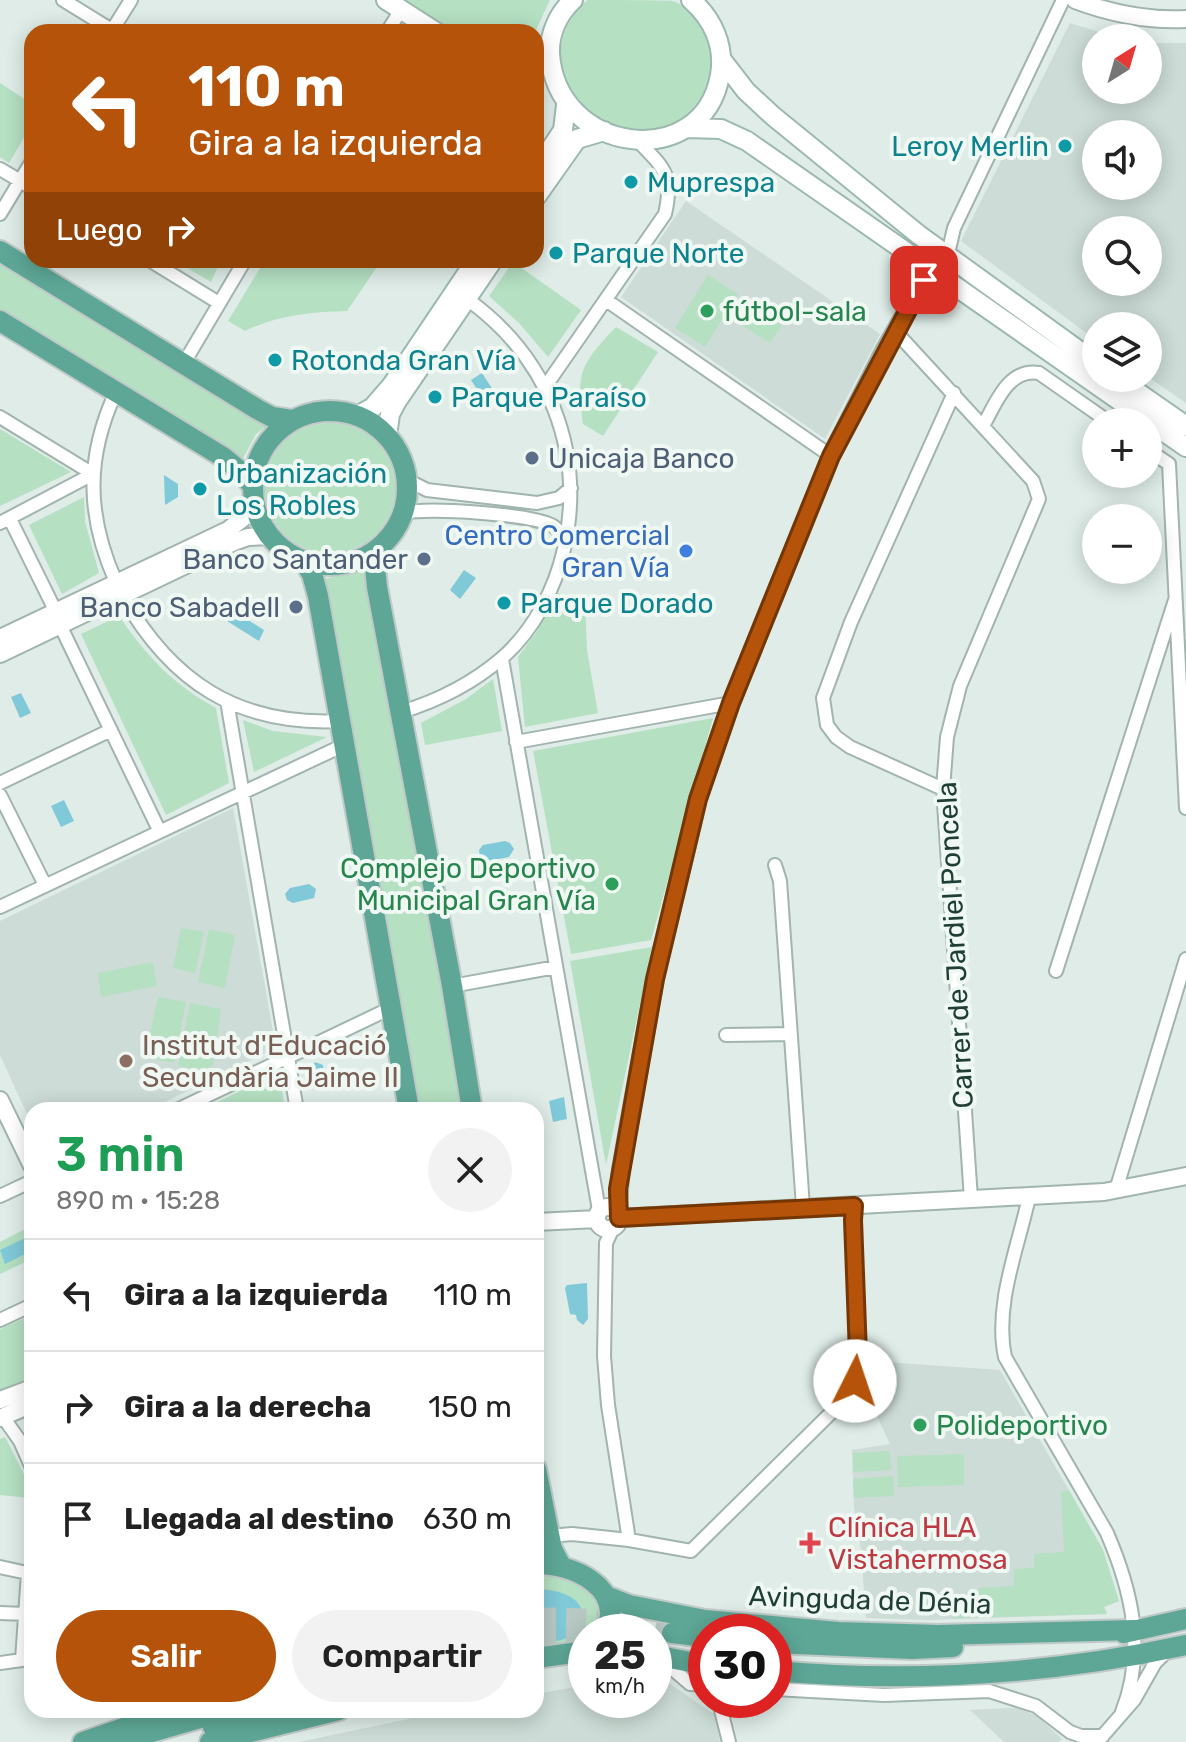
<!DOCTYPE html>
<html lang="es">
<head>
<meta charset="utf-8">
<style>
	:root { --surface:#fff; --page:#f2f2f2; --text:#222; --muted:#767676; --line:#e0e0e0; --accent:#b45309 }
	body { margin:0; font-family:Rubik,sans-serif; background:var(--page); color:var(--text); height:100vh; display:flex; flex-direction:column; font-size:30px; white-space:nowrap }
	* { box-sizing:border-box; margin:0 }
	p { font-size:26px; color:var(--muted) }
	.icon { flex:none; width:44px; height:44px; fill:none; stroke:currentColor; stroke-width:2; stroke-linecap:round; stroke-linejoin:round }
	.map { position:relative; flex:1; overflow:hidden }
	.sheet { position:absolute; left:24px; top:1102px; width:520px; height:616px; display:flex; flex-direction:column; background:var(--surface); border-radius:24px; box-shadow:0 4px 20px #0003 }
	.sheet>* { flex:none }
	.guide { position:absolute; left:24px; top:24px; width:520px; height:244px; border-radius:24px; box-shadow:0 4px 20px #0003; background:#b45309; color:#fff; overflow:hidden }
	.needle { width:52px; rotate:37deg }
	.tools { position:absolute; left:1082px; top:24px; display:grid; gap:16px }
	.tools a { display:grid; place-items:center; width:80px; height:80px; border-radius:50%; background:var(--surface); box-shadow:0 4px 20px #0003; font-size:40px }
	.speed { position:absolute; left:568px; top:1614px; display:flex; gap:16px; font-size:40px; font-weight:700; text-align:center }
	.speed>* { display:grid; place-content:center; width:104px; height:104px; border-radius:50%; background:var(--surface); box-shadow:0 4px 20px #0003; line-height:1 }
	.speed small { font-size:20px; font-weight:400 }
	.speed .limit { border:12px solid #d22; background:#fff; color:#111 }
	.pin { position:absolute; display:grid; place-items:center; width:68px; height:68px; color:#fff; margin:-34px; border-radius:16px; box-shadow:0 4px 12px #0006 }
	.me { position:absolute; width:88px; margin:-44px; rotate:4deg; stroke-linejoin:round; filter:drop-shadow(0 0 6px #0008) }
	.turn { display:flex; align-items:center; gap:28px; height:168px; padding:0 32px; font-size:36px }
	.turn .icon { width:104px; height:104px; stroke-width:2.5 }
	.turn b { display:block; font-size:56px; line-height:68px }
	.then { display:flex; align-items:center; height:76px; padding:0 32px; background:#0003; gap:16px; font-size:30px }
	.round { display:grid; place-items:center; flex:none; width:84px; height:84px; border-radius:42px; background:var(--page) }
	.headline { display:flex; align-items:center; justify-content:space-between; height:136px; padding:0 32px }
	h1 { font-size:48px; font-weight:600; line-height:60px; color:#1e9e55 }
	.primary-button { display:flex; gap:16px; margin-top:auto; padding:16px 32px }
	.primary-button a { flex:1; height:92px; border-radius:48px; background:var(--accent); color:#fff; font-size:32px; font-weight:600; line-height:92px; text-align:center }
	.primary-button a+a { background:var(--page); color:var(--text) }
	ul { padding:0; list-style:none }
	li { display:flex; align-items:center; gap:24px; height:112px; padding:0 32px; border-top:2px solid var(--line) }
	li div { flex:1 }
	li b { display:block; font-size:30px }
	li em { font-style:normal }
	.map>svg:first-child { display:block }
</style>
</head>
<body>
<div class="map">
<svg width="1186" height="1742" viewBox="0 0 1186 1742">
	<rect width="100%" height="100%" fill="#dfece7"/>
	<path fill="#cddcd6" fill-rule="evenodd" d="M1070 23 1118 38H1096V90H1148V43H1186V403L1148 377V326H1096V340L961 241ZM1096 134H1148V186H1096ZM1096 230H1148V282H1096Z
		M686 201 880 334 825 439 621 297Z
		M233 808 276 1048 148 1110H32V1125L0 1055V921Z
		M870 1361 1000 1370 1103 1550 1119 1601 1104 1607 1107 1614 928 1620 866 1618 861 1550 854 1507 852 1450 890 1444 865 1390Z
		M654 1673 714 1714 720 1742H299L451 1710H536V1694L586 1685V1700H654Z
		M1009 1708 1020 1709 1037 1716 1062 1739 1059 1742H1004L970 1710Z"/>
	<path fill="#b5e0c2" d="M400 0H550L535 32H448Z
		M588 0C607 0 658 0 673 1 716 18 721 79 692 109 637 167 529 96 569 23 574 14 580 6 588 0Z
		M0 83 32 104V124L9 163 0 157Z
		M174 260H221L211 282Z
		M265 260H365L379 264 347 311C310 312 278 315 245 331L228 321Z
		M513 262 581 310 548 357 519 323 489 296Z
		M0 263 268 425 256 434 241 462 0 313Z
		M708 275 738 294 705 347 675 328Z
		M747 302 782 325 770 343 735 321Z
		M616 327 658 352 603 436 583 424C576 372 580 365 616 327Z
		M265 488a65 65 0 1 1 130 0a65 65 0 1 1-130 0Z
		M0 429 71 472 0 506Z
		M84 497 85 521 99 573 62 594 29 525Z
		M365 567 369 593 463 1110H417L322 580Z
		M558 593 585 601 587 650 598 713 525 727 518 657 535 634Z
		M119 616C146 656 174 685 216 708L229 783 166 815 81 634Z
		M493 679 502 731 425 745 421 723 466 699Z
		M713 718 651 940 571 954 533 751Z
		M243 720 273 731 327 737 254 772Z
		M181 928 204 932 195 973 173 968Z
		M209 929 235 935 225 988 198 982Z
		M652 947 606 1165 570 961Z
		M153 962 157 986 101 997 98 973Z
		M158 997 186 1002 174 1063 145 1057Z
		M190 1003 221 1009 213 1065 201 1070 178 1066Z
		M279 1071 285 1110H202Z
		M31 1226 32 1259 0 1274V1242Z
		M32 1315V1379L0 1391V1329Z
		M5 1437 30 1486 29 1498 0 1495V1439Z
		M890 1451 891 1470 853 1472V1453Z
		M964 1454V1485L898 1487 897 1456Z
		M893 1476 894 1496 854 1498 853 1479Z
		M1069 1490 1103 1550 1119 1601 1104 1607 1107 1614 955 1618 954 1608 979 1607V1588L1014 1586V1569L1034 1568V1554L1064 1552 1061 1492Z
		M536 1571C558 1576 603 1585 599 1614 598 1622 598 1626 593 1632H586V1639L574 1645 536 1649Z
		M945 1599V1613L918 1614 917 1602Z"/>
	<path fill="#80c9d8" d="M482 373 493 390 482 397 471 380Z
		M164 475 178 484V497L165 505Z
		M464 570 476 578 460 599 450 590Z
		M235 612 264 630 259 641 227 621Z
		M21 693 31 713 20 718 11 697Z
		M64 800 74 821 61 827 51 806Z
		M505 841 510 843 514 849 509 857 488 861 480 857 479 850 483 845Z
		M309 884 316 889 314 898 293 903 287 900 285 894 290 888Z
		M315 1062 323 1065 326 1086 316 1088 312 1067Z
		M564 1097 567 1119 553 1122 549 1101Z
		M23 1239 30 1243 29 1252 5 1264 0 1250Z
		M587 1283 588 1319 583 1325 577 1320 576 1315 570 1314 565 1288 567 1285Z
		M536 1589C551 1589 576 1593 582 1610 587 1625 569 1641 555 1641 549 1640 541 1636 536 1635Z"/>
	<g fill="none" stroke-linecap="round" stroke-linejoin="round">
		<path stroke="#b8c9c4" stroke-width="20" stroke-dasharray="20 10" stroke-linecap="butt" d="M536 1618C583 1616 627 1622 672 1633
			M536 1635 586 1634"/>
		<defs>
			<path id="minor" d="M63 0 115 32
				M111 32 131 0
				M387 32 401 10
				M0 169 32 188
				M0 214 32 161
				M947 258 954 228 1063 0
				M149 260 219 303
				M606 300 831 456
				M895 331 1033 481 1039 499 960 686 947 737 943 789 971 1199
				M184 363 245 260
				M545 387 665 214C674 175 664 168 638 141
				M116 392C85 458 87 517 116 582
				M0 417 93 474 0 523
				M983 426C996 403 1008 368 1039 373L1109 422
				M1148 450 1169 464 1186 808
				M407 480 427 490 537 503 559 498 571 488
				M404 513C427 507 532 514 553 526 558 529 562 535 566 540
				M10 519 56 612
				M122 595C171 682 238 726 340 721
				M60 625 159 830
				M502 659 599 1210
				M227 701 297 1110
				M401 712C437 701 473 683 502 658 534 630 555 589 564 549 586 451 548 357 467 299
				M516 742 731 703
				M0 783 111 730
				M943 789 850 747 836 737 827 725 823 698 851 622 954 393
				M0 795 45 885
				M775 865 780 881 803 1207
				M0 907 344 745
				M1056 971 1175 600
				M452 986 556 967
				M726 1035 790 1034
				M177 1110 391 1008
				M1116 1190 1186 959
				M0 1196 32 1181
				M1029 1197C1018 1248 994 1305 1005 1357L1107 1533C1132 1591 1146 1651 1122 1712
				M613 1228 606 1243 604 1356 608 1405 629 1540
				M0 1320 32 1305
				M3 1417 20 1441 32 1468
				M550 1536 572 1534 629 1540 691 1551 841 1403 855 1381 858 1369 853 1220 854 1206
				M0 1567 32 1574
				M0 1613 26 1614
				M661 1659 690 1684 706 1685
				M0 1663 22 1660 28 1573
				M774 1689 884 1695 989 1691 1036 1706 1070 1732 1081 1736H1103
				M725 1700 721 1710 729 1742
				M1099 1740 1134 1700 1155 1663 1168 1650"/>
			<path id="tertiary" d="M1075 0C1112 14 1147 21 1186 19
				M0 638 228 530 255 509
				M0 654 234 542 248 537 269 536
				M0 1100 32 1166
				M597 1218a11 11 0 1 1 22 0a11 11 0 1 1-22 0Z
				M617 1211 621 1169 655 979 698 799 731 703 831 456 883 353 930 269
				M619 1218 1104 1192 1186 1176
				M536 1222 597 1219
				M0 1400 32 1388
				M0 1418 32 1404"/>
			<path id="secondary" d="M386 0 436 32
				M573 0C558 14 549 34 550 54 557 155 703 173 720 75 725 46 713 19 691 0
				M722 60 746 91 773 116 919 235 1096 363
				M686 128 721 129 747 141 1186 447
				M536 171 563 130 566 105
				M536 197 577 139 604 131
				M1117 378 1186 426
				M357 416 373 407 392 385 476 260
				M387 436 390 414 397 401 493 260"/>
			<path id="primary" d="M0 251 257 409 272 417 292 420
				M0 321 223 457 240 471 252 485
				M253 488a77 77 0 1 1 154 0a77 77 0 1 1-154 0Z
				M382 546 375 567 377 587 452 986 472 1110
				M304 561 312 574 318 596 409 1110
				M536 1469 552 1549 561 1566
				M536 1564C572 1563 627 1588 605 1632
				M606 1596 629 1605 705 1620 838 1632 938 1635 1135 1630
				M672 1633 706 1637
				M1124 1633 1186 1619
				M774 1643 912 1649 953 1647
				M654 1655 706 1665
				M536 1658 586 1651
				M774 1671C911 1683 1052 1674 1186 1645
				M213 1727 270 1710
				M83 1742 176 1710
				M117 1742 228 1710
				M210 1742 339 1710"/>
		</defs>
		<use href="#minor" stroke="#a1b4ae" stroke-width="16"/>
		<use href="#tertiary" stroke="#a1b4ae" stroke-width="20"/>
		<use href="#secondary" stroke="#9cb9b0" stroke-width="22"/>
		<use href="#primary" stroke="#c0c9c7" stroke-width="24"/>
		<use href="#minor" stroke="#fff" stroke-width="12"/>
		<use href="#tertiary" stroke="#fff" stroke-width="16"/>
		<use href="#secondary" stroke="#fff" stroke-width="18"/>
		<use href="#primary" stroke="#5ea796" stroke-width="20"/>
	</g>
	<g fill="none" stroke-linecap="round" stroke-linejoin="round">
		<defs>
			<path id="route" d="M855 1381 858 1354 853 1220 854 1206 619 1218 618 1189 655 979 698 799 731 703 831 456 924 280"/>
		</defs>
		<use href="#route" stroke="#753606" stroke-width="20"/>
		<use href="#route" stroke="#b45309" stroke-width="14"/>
	</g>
	<g fill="#0f9aa8" stroke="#f0f8f4" stroke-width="3">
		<circle cx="1065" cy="146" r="8"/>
		<circle cx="631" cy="182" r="8"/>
		<circle cx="556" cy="253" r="8"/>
		<circle cx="275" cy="360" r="8"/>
		<circle cx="435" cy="397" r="8"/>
		<circle cx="200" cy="489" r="8"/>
		<circle cx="504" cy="603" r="8"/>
	</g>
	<g fill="#2e9e5b" stroke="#f0f8f4" stroke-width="3">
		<circle cx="707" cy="311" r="8"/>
		<circle cx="612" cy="884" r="8"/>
		<circle cx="920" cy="1425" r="8"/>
	</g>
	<g fill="#5c6f8a" stroke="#f0f8f4" stroke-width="3">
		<circle cx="532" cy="458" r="8"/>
		<circle cx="424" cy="559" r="8"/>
		<circle cx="296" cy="607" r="8"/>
	</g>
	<circle fill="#3f7fe0" stroke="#f0f8f4" stroke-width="3" cx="686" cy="551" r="8"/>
	<circle fill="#8d6e63" stroke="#f0f8f4" stroke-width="3" cx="126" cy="1061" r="8"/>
	<path fill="#e0444e" stroke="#f0f8f4" stroke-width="3" d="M806 1531h8v8h8v8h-8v8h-8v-8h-8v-8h8z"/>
	<g text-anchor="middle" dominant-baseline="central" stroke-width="8" stroke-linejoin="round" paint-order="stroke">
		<g font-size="28" fill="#0d838f" stroke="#f0f8f4" text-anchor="start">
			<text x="1049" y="146" text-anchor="end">Leroy Merlin</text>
			<text x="647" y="182">Muprespa</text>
			<text x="572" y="253">Parque Norte</text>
			<text x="291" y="360">Rotonda Gran Vía</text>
			<text x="451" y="397">Parque Paraíso</text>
			<text x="216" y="473">Urbanización<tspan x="216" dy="32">Los Robles</tspan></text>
			<text x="520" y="603">Parque Dorado</text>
		</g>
		<g font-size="28" fill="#27864d" stroke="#f0f8f4" text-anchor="start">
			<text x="723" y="311">fútbol-sala</text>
			<text x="596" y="868" text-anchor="end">Complejo Deportivo<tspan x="596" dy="32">Municipal Gran Vía</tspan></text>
			<text x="936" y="1425">Polideportivo</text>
		</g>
		<g font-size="28" fill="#4e5e75" stroke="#f0f8f4" text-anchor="end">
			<text x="548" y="458" text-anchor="start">Unicaja Banco</text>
			<text x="408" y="559">Banco Santander</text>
			<text x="280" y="607">Banco Sabadell</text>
		</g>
		<g font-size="28" fill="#366cbe" stroke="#f0f8f4" text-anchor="end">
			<text x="670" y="535">Centro Comercial<tspan x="670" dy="32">Gran Vía</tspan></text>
		</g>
		<g font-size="28" fill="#1e3e36" stroke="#f0f8f4">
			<text transform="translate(955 945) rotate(-93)">Carrer de Jardiel Poncela</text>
			<text transform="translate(870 1600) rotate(2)">Avinguda de Dénia</text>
		</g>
		<g font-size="28" fill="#785e54" stroke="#f0f8f4" text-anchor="start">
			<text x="142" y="1045">Institut d'Educació<tspan x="142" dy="32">Secundària Jaime II</tspan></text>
		</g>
		<g font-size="28" fill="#be3a42" stroke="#f0f8f4" text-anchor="start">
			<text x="828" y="1527">Clínica HLA<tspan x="828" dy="32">Vistahermosa</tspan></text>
		</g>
	</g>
</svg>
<div class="tools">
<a><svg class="needle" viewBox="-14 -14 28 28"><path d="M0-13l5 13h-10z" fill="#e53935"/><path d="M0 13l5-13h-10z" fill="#767676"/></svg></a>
<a><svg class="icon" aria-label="sound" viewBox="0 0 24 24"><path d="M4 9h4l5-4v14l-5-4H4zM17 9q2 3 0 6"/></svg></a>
<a><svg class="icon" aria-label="search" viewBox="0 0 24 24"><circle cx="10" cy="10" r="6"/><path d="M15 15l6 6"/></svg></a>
<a><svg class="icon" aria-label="layers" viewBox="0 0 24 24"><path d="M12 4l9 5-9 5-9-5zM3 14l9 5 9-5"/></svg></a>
<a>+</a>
<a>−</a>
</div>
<div class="speed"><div>25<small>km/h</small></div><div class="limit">30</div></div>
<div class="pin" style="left:924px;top:280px;background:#d93025"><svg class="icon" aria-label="arrive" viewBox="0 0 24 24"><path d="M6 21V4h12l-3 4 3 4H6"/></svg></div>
<svg class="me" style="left:855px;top:1381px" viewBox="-20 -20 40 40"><circle r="19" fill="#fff"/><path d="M0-13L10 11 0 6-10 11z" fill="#b45309"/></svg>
<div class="guide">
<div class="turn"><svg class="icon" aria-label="left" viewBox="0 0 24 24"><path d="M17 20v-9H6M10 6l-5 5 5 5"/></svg><div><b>110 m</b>Gira a la izquierda</div></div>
<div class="then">Luego<svg class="icon" aria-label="right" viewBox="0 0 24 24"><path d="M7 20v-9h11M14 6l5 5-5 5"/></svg></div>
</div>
<section class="sheet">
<div class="headline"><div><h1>3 min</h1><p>890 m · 15:28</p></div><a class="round"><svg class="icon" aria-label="close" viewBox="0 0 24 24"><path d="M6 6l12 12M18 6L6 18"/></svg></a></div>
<ul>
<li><svg class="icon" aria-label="left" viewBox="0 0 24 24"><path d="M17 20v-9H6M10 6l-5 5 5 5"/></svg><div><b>Gira a la izquierda</b></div><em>110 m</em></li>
<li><svg class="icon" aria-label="right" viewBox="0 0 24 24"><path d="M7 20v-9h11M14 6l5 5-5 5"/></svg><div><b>Gira a la derecha</b></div><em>150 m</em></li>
<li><svg class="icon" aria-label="arrive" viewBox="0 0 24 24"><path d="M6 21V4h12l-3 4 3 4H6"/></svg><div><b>Llegada al destino</b></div><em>630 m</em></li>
</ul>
<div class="primary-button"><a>Salir</a><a>Compartir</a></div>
</section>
</div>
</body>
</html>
